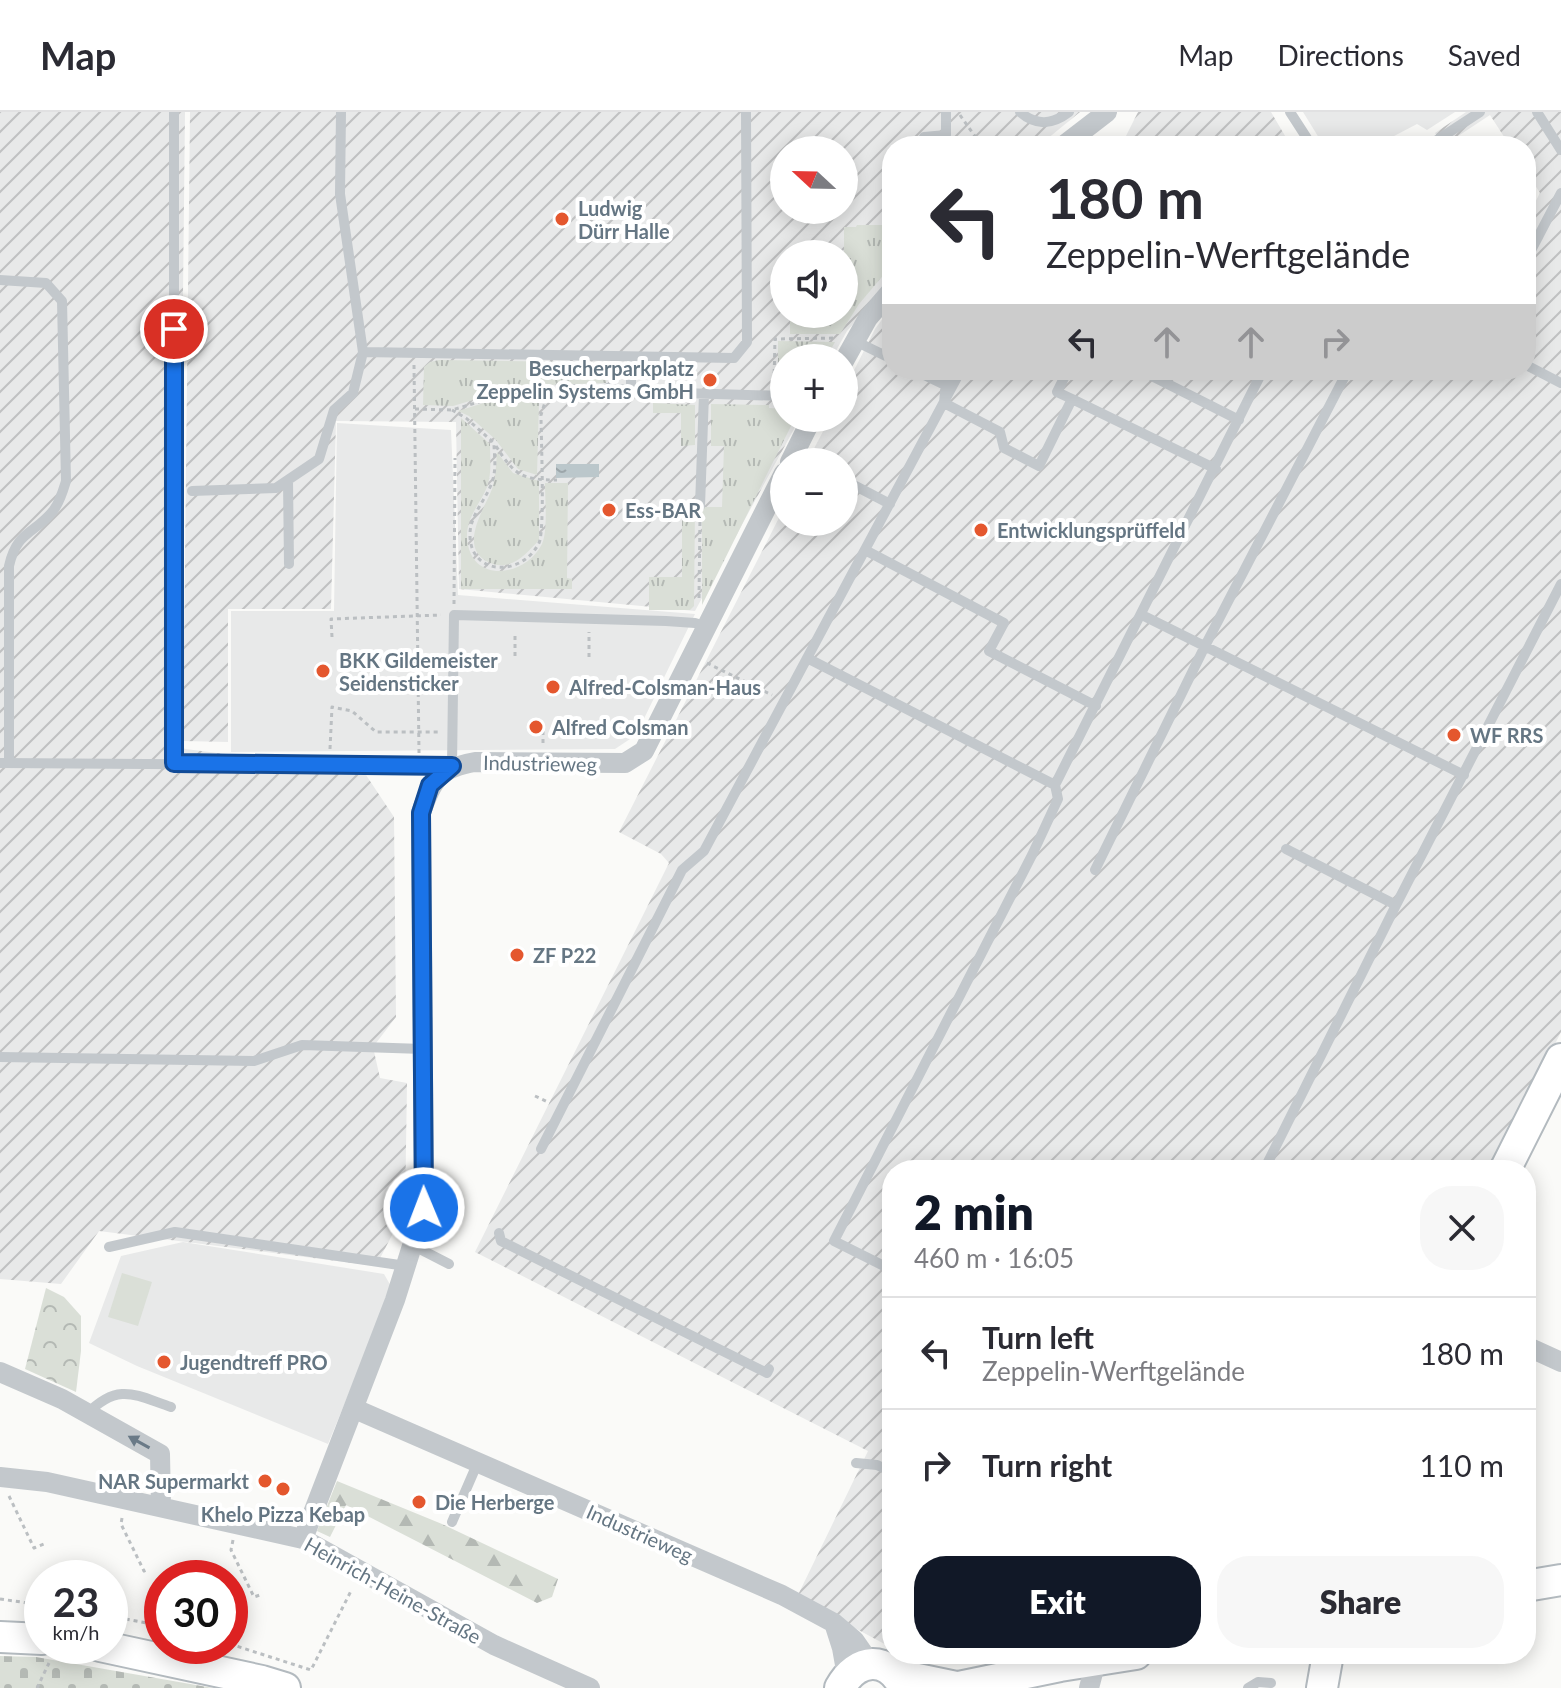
<!DOCTYPE html>
<html lang="en">
<head>
<meta charset="utf-8">
<style>
	:root { --surface:#fff; --page:#f7f7f7; --text:#2b2b33; --muted:#7c7c81; --line:#e1e1e2; --accent:#111827 }
	body { margin:0; font-family:Lato,sans-serif; background:var(--page); color:var(--text); height:100vh; display:flex; flex-direction:column; font-size:30px; white-space:nowrap }
	* { box-sizing:border-box; margin:0 }
	p { font-size:26px; color:var(--muted) }
	.icon { flex:none; width:44px; height:44px; fill:none; stroke:currentColor; stroke-width:2; stroke-linecap:round; stroke-linejoin:round }
	.map { position:relative; flex:1; overflow:hidden }
	.panel { position:absolute; left:882px; top:1048px; width:654px; height:504px; display:flex; flex-direction:column; background:var(--surface); border-radius:32px; box-shadow:0 4px 20px #0003 }
	.panel>* { flex:none }
	.banner { position:absolute; left:882px; top:24px; width:654px; height:244px; border-radius:32px; box-shadow:0 4px 20px #0003; background:#fff; color:var(--text); overflow:hidden }
	.needle { width:52px; rotate:292deg }
	.buttons { position:absolute; left:770px; top:24px; display:grid; gap:16px }
	.buttons a { display:grid; place-items:center; width:88px; height:88px; border-radius:50%; background:var(--surface); box-shadow:0 4px 20px #0003; font-size:40px }
	.speed { position:absolute; left:24px; top:1448px; display:flex; gap:16px; font-size:40px; font-weight:700; text-align:center }
	.speed>* { display:grid; place-content:center; width:104px; height:104px; border-radius:50%; background:var(--surface); box-shadow:0 4px 20px #0003; line-height:1 }
	.speed small { font-size:20px; font-weight:400 }
	.speed .limit { border:12px solid #d22; background:#fff; color:#111 }
	.pin { position:absolute; display:grid; place-items:center; width:68px; height:68px; color:#fff; margin:-34px; border:4px solid #fff; border-radius:50%; box-shadow:0 2px 8px #0007 }
	.me { position:absolute; width:88px; margin:-44px; rotate:359deg; stroke-linejoin:round; filter:drop-shadow(0 0 6px #0008) }
	.turn { display:flex; align-items:center; gap:28px; height:168px; padding:0 32px; font-size:36px }
	.turn .icon { width:104px; height:104px; stroke-width:2.5 }
	.turn b { display:block; font-size:56px; line-height:68px }
	.lanes { display:flex; align-items:center; height:76px; padding:0 32px; background:#0003; justify-content:center; gap:40px; direction:ltr }
	.lanes .off { opacity:.35 }
	.round { display:grid; place-items:center; flex:none; width:84px; height:84px; border-radius:32px; background:var(--page) }
	.overview { display:flex; align-items:center; justify-content:space-between; height:136px; padding:0 32px }
	h1 { font-size:48px; font-weight:800; line-height:60px; color:var(--accent) }
	.action { display:flex; gap:16px; margin-top:auto; padding:16px 32px }
	.action a { flex:1; height:92px; border-radius:32px; background:var(--accent); color:#fff; font-size:32px; font-weight:800; line-height:92px; text-align:center }
	.action a+a { background:var(--page); color:var(--text) }
	ul { padding:0; list-style:none }
	li { display:flex; align-items:center; gap:24px; height:112px; padding:0 32px; border-top:2px solid var(--line) }
	li div { flex:1 }
	li b { display:block; font-size:30px }
	li em { font-style:normal }
	header { display:flex; align-items:center; gap:48px; box-sizing:border-box; height:112px; padding:0 40px; background:var(--surface); border-bottom:2px solid var(--line) }
	header strong { font-size:38px }
	nav { display:flex; gap:44px; margin-inline-start:auto; font-size:28px }
	.map>svg:first-child { display:block }
</style>
</head>
<body>
<header>
<strong>Map</strong>
<nav><a>Map</a><a>Directions</a><a>Saved</a></nav>
</header>
<div class="map">
<svg width="1561" height="1576" viewBox="0 0 1561 1576">
	<defs>
		<pattern id="industrial-furrows" width="10" height="10" patternUnits="userSpaceOnUse" patternTransform="scale(2)"><rect width="10" height="10" fill="#e8e9e9"/><path d="M-1 1l2-2M0 10L10 0M9 11l2-2" fill="none" stroke="#c0c1c2"/></pattern>
		<pattern id="grass-tufts" width="24" height="20" patternUnits="userSpaceOnUse" patternTransform="scale(2)"><rect width="24" height="20" fill="#dadfd7"/><path d="M3 7l-1-3M5 7V3M7 7l1-3M15 17l-1-3M17 17v-4M19 17l1-3" fill="none" stroke="#b4b9b4"/></pattern>
		<pattern id="forest-firs" width="22" height="20" patternUnits="userSpaceOnUse" patternTransform="scale(2)"><rect width="22" height="20" fill="#dadfd7"/><path d="M5 1l3.5 6h-7zM16 11l3.5 6h-7z" fill="#b4b9b4"/></pattern>
		<pattern id="cemetery-stones" width="16" height="16" patternUnits="userSpaceOnUse" patternTransform="scale(2)"><rect width="16" height="16" fill="#dadfd7"/><path d="M2 7V4a2 2 0 0 1 4 0v3zM10 15v-3a2 2 0 0 1 4 0v3z" fill="#b4b9b4"/></pattern>
		<pattern id="park-crowns" width="20" height="18" patternUnits="userSpaceOnUse" patternTransform="scale(2)"><rect width="20" height="18" fill="#dadfd7"/><path d="M2 6a3 3 0 1 1 6 0M12 15a3 3 0 1 1 6 0" fill="none" stroke="#b4b9b4"/></pattern>
		<pattern id="water-ripples" width="26" height="14" patternUnits="userSpaceOnUse" patternTransform="scale(2)"><rect width="26" height="14" fill="#bbc7cb"/><path d="M2 4q2-2 4 0t4 0M15 11q2-2 4 0t4 0" fill="none" stroke="#9ca6aa"/></pattern>
	</defs>
	<rect width="100%" height="100%" fill="#fafaf8"/>
	<path fill="#e8e9e9" d="M1303 0H1455L1427 18 1417 12 1375 34H1324Z
		M337 311 451 318 458 483 695 502 636 623 615 637 231 640V499H334Z
		M183 1130 384 1162 392 1176 328 1332 137 1254 89 1231 121 1144Z"/>
	<path fill="url(#industrial-furrows)" fill-rule="evenodd" d="M0 0H185L178 636 364 660 394 705 396 905 373 935 380 966 407 971 405 1098 376 1154 99 1119 61 1172 0 1167Z
		M190 0H1080L1047 27 1008 25 1005 34H892V169L847 219 832 246H784V306H800L695 499 459 477 456 310 336 309 331 497H228V630L183 629ZM784 38H844V98H784ZM784 142H844V202H784Z
		M1138 0H1271L1291 34H1121Z
		M1466 0H1561V920L1492 1058H892V1536L797 1485 868 1339 475 1140 669 751 661 742 619 720 784 396V410H844V350H807L830 306H844V278L875 217 892 194V258H1526V94L1532 96 1540 81 1526 59V34H1510L1490 3 1443 34 1435 21Z"/>
	<path fill="url(#grass-tufts)" d="M857 113H890L892 153 859 192 840 222H790V203L844 202V115H856Z
		M778 229 835 230 826 246H784V270H778Z
		M439 248 568 250 569 262 599 264V253H607L606 271 520 274 453 294 423 293 424 255 430 250Z
		M553 276 539 290 537 363 518 357 495 327 469 304 458 299 516 281Z
		M653 291 695 293V333L681 334V301H653Z
		M711 292 769 293V296L784 297V306H795L702 493V395H722L724 334H711Z
		M461 306 490 332C490 347 492 361 487 375 480 392 466 406 467 426 470 472 525 466 542 432 548 419 545 386 545 371H568L567 466 572 467V477H461Z
		M497 340 513 361 539 369V428C527 441 513 458 493 452 455 439 484 398 492 377 496 365 496 352 497 340Z
		M682 396 695 397 694 494 690 498H649V465H682Z"/>
	<path fill="url(#forest-firs)" d="M337 1369 442 1412 558 1467 552 1485 537 1491 346 1393 330 1425 317 1419Z"/>
	<path fill="url(#cemetery-stones)" d="M0 1544 36 1545 213 1576H0Z"/>
	<path fill="url(#park-crowns)" d="M46 1176 64 1185 81 1204V1239L76 1280 25 1257Z"/>
	<path fill="#dadfd7" d="M122 1161 152 1170 138 1214 108 1205Z"/>
	<path fill="url(#water-ripples)" d="M556 352H599V365L556 366Z"/>
	<g fill="none" stroke-linecap="round" stroke-linejoin="round">
		<defs>
			<path id="secondary" d="M1505 1058 1561 947
				M1526 1474 1561 1468
				M0 1525 42 1527
				M100 1534 262 1569 285 1576
				M898 1563 956 1575
				M840 1576C857 1545 888 1543 904 1576
				M954 1576 1060 1554 1136 1542
				M1322 1576 1328 1542"/>
		</defs>
		<use href="#secondary" stroke="#b3babf" stroke-width="34"/>
		<path stroke="#bbbfc2" stroke-width="3" stroke-dasharray="4 4" stroke-linecap="butt" d="M960 3 979 30
			M414 253 419 641
			M774 269 775 227 837 226
			M415 297 452 298 522 277 560 273 596 275
			M452 298 466 306 494 331C494 341 496 352 494 362 491 384 469 401 470 424 471 464 522 465 539 431 545 419 541 323 541 303L546 287 560 273
			M496 334C514 363 522 368 557 368
			M699 486 700 406
			M454 492 455 346
			M332 525 331 507 441 503
			M515 544V520
			M589 545V520
			M707 551 772 583
			M543 631V615
			M330 637 332 595 352 599 376 620H438
			M535 984 550 991
			M9 1384 34 1436 44 1432
			M122 1406 121 1412 144 1459 149 1457
			M233 1428 231 1438 254 1485 260 1483
			M0 1487 42 1493
			M110 1504 162 1514
			M230 1532 311 1558 352 1477
			M63 1538 80 1540
			M37 1576 49 1551"/>
		<path stroke="#c3c8cc" stroke-width="10" d="M174 0V651
			M341 0 340 82 363 240 734 246 747 230 746 0
			M1020 0C1036 14 1052 13 1069 0
			M1290 0 1312 34
			M1537 0 1561 38
			M924 25 946 23V0
			M1394 34 1399 31 1418 34
			M1428 34 1480 0
			M1526 78 1531 87
			M1526 148 1561 81
			M0 168 46 171 62 189 66 369C63 379 60 390 53 399 33 423 17 419 9 454V651
			M855 229 892 247
			M1526 253 1561 271
			M914 258 945 273
			M947 258 944 291 1000 320 1004 336 1039 354 1072 287 1216 357
			M1068 258 1057 280 1072 287
			M1140 258 1239 308
			M608 276 648 280 784 284
			M631 278V245
			M288 368 289 452
			M844 368 890 392
			M192 379 276 376 319 347 334 298 353 281 363 240
			M700 394 704 282
			M865 438 1004 511 989 539 1096 594
			M1142 503 1464 663
			M807 546 1055 673
			M0 651 452 654 454 503 666 509 695 511 708 515
			M1286 737 1396 793
			M1095 758 1205 534 1348 258
			M0 945 254 949 302 933 423 937
			M541 1037 682 758 704 739 961 258
			M1264 1058 1396 793 1561 472
			M499 1121 501 1129 767 1261 769 1257
			M412 1133 449 1152
			M109 1135 175 1120 406 1154
			M892 1158 834 1129 1032 743 1058 687 1055 673 1263 258
			M87 1302C118 1270 135 1283 171 1295
			M856 1351 877 1353 892 1360
			M452 1410 478 1350
			M1248 1576 1258 1570 1271 1571"/>
		<path stroke="#c3c8cc" stroke-width="20" d="M1063 34 1107 0
			M844 249 868 206 892 178
			M790 350 812 306
			M1526 1234 1561 1250
			M0 1260 62 1287 160 1342 161 1395
			M355 1297 782 1483 834 1511 854 1528 870 1551
			M0 1365 47 1370 303 1427 494 1533 590 1576
			M303 1427 395 1188 424 1096 421 701C432 668 439 656 475 650L625 651 644 639 784 361
			M834 1511 842 1536 847 1564
			M1089 1576 1096 1549"/>
		<use href="#secondary" stroke="#fff" stroke-width="30"/>
	</g>
	<defs><path id="oneway-solid" d="M-6-.8H1V-3.2L6.5 0L1 3.2V.8H-6Z" transform="scale(2)"/></defs>
	<use fill="#6a7a87" href="#oneway-solid" transform="translate(139 1330) rotate(-151)"/>
	<g fill="none" stroke-linecap="round" stroke-linejoin="round">
		<defs>
			<path id="route" d="M174 217V651L452 654 430 673 421 701 424 1096"/>
		</defs>
		<use href="#route" stroke="#114b97" stroke-width="20"/>
		<use href="#route" stroke="#1a73e8" stroke-width="14"/>
	</g>
	<g fill="#e4572e" stroke="#fff" stroke-width="3">
		<circle cx="562" cy="107" r="8"/>
		<circle cx="710" cy="268" r="8"/>
		<circle cx="609" cy="398" r="8"/>
		<circle cx="981" cy="418" r="8"/>
		<circle cx="323" cy="559" r="8"/>
		<circle cx="553" cy="575" r="8"/>
		<circle cx="536" cy="615" r="8"/>
		<circle cx="1454" cy="623" r="8"/>
		<circle cx="517" cy="843" r="8"/>
		<circle cx="164" cy="1250" r="8"/>
		<circle cx="265" cy="1369" r="8"/>
		<circle cx="283" cy="1377" r="8"/>
		<circle cx="419" cy="1390" r="8"/>
	</g>
	<g text-anchor="middle" dominant-baseline="central" stroke-width="8" stroke-linejoin="round" paint-order="stroke">
		<g font-size="20" font-weight="bold" fill="#657683" stroke="#fff" text-anchor="start">
			<text x="578" y="96">Ludwig<tspan x="578" dy="23">Dürr Halle</tspan></text>
			<text x="694" y="256" text-anchor="end">Besucherparkplatz<tspan x="694" dy="23">Zeppelin Systems GmbH</tspan></text>
			<text x="625" y="398">Ess-BAR</text>
			<text x="997" y="418">Entwicklungsprüffeld</text>
			<text x="339" y="548">BKK Gildemeister<tspan x="339" dy="23">Seidensticker</tspan></text>
			<text x="569" y="575">Alfred-Colsman-Haus</text>
			<text x="552" y="615">Alfred Colsman</text>
			<text x="1470" y="623">WF RRS</text>
			<text x="533" y="843">ZF P22</text>
			<text x="180" y="1250">Jugendtreff PRO</text>
			<text x="249" y="1369" text-anchor="end">NAR Supermarkt</text>
			<text x="435" y="1390">Die Herberge</text>
			<text x="283" y="1402" text-anchor="middle">Khelo Pizza Kebap</text>
		</g>
		<g font-size="20" fill="#657683" stroke="#fff">
			<text transform="translate(540 651) rotate(1)">Industrieweg</text>
			<text transform="translate(640 1421) rotate(24)">Industrieweg</text>
			<text transform="translate(393 1478) rotate(29)">Heinrich-Heine-Straße</text>
		</g>
	</g>
</svg>
<div class="buttons">
<a><svg class="needle" viewBox="-14 -14 28 28"><path d="M0-13l5 13h-10z" fill="#e53935"/><path d="M0 13l5-13h-10z" fill="#7c7c81"/></svg></a>
<a><svg class="icon" aria-label="sound" viewBox="0 0 24 24"><path d="M4 9h4l5-4v14l-5-4H4zM17 9q2 3 0 6"/></svg></a>
<a>+</a>
<a>−</a>
</div>
<div class="speed"><div>23<small>km/h</small></div><div class="limit">30</div></div>
<div class="pin" style="left:174px;top:217px;background:#d93025"><svg class="icon" aria-label="arrive" viewBox="0 0 24 24"><path d="M6 21V4h12l-3 4 3 4H6"/></svg></div>
<svg class="me" style="left:424px;top:1096px" viewBox="-20 -20 40 40"><circle r="17" fill="#1a73e8" stroke="#fff" stroke-width="3"/><path d="M0-11L8 9 0 5-8 9z" fill="#fff"/></svg>
<div class="banner">
<div class="turn"><svg class="icon" aria-label="left" viewBox="0 0 24 24"><path d="M17 20v-9H6M10 6l-5 5 5 5"/></svg><div><b>180 m</b>Zeppelin-Werftgelände</div></div>
<div class="lanes"><svg class="icon" aria-label="left" viewBox="0 0 24 24"><path d="M17 20v-9H6M10 6l-5 5 5 5"/></svg><svg class="icon off" aria-label="ahead" viewBox="0 0 24 24"><path d="M12 20V5M6 11l6-6 6 6"/></svg><svg class="icon off" aria-label="ahead" viewBox="0 0 24 24"><path d="M12 20V5M6 11l6-6 6 6"/></svg><svg class="icon off" aria-label="right" viewBox="0 0 24 24"><path d="M7 20v-9h11M14 6l5 5-5 5"/></svg></div>
</div>
<section class="panel">
<div class="overview"><div><h1>2 min</h1><p>460 m · 16:05</p></div><a class="round"><svg class="icon" aria-label="close" viewBox="0 0 24 24"><path d="M6 6l12 12M18 6L6 18"/></svg></a></div>
<ul>
<li><svg class="icon" aria-label="left" viewBox="0 0 24 24"><path d="M17 20v-9H6M10 6l-5 5 5 5"/></svg><div><b>Turn left</b><p>Zeppelin-Werftgelände</p></div><em>180 m</em></li>
<li><svg class="icon" aria-label="right" viewBox="0 0 24 24"><path d="M7 20v-9h11M14 6l5 5-5 5"/></svg><div><b>Turn right</b></div><em>110 m</em></li>
</ul>
<div class="action"><a>Exit</a><a>Share</a></div>
</section>
</div>
</body>
</html>
